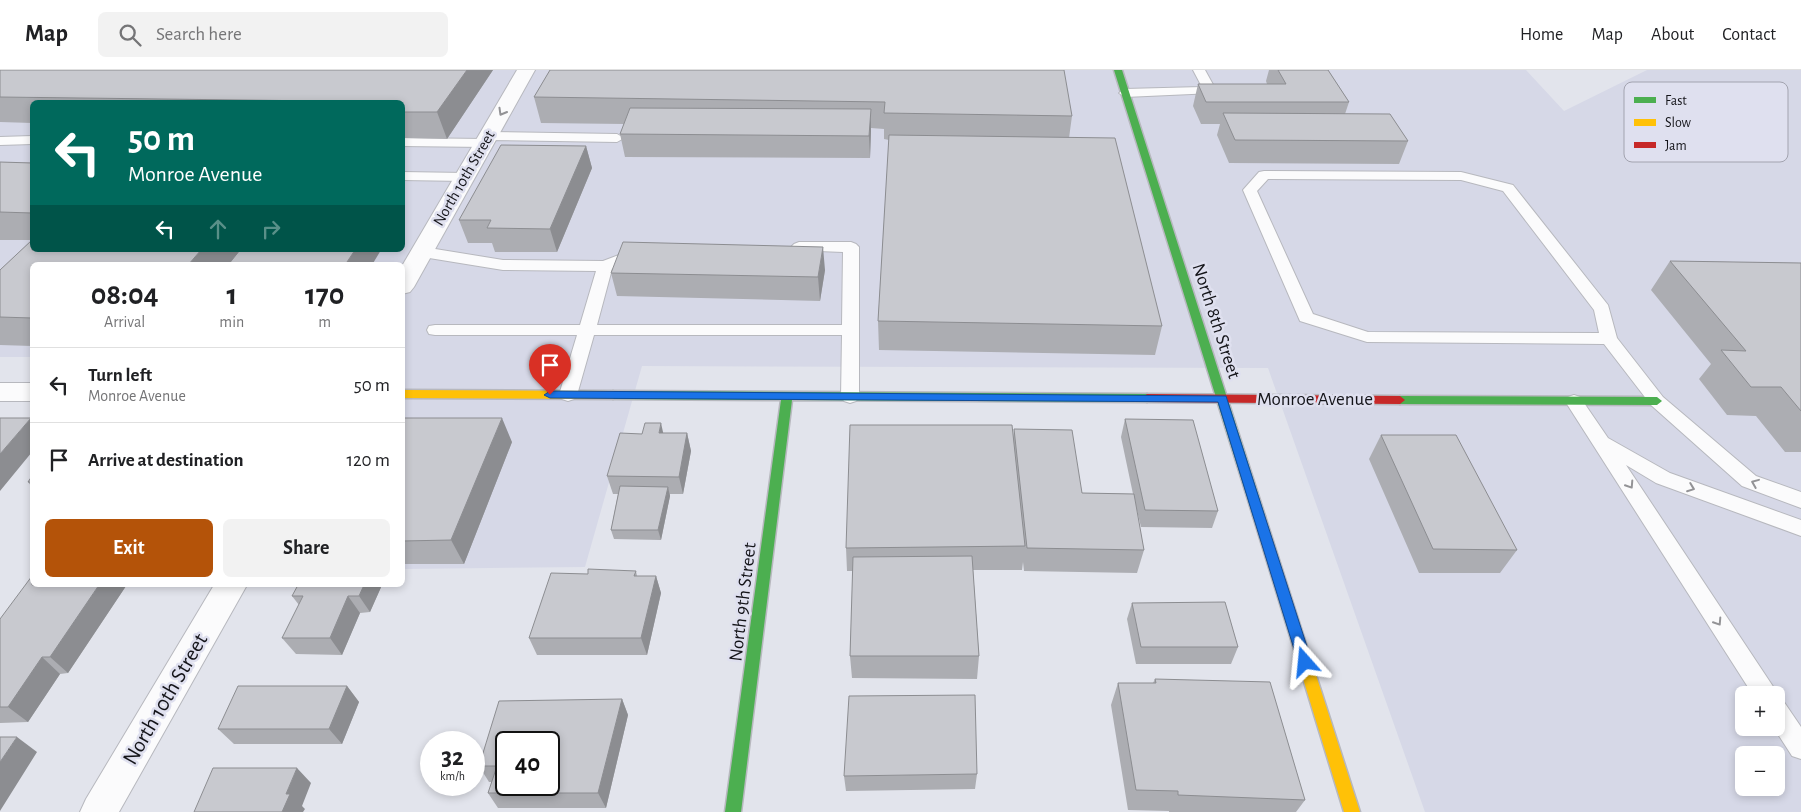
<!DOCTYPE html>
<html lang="en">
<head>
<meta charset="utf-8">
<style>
	:root { --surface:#fff; --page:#f2f2f2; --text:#202124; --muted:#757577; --line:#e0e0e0; --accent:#b45309 }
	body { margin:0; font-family:"Alegreya Sans",sans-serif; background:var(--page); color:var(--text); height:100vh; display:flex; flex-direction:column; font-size:19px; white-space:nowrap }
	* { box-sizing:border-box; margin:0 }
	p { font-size:16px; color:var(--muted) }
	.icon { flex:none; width:28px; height:28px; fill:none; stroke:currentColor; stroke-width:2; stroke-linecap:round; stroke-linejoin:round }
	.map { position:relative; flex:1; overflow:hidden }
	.side { position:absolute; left:30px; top:192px; width:375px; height:325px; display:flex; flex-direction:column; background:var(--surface); border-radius:8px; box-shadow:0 2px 8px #0003 }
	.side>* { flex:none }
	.banner { position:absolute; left:30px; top:30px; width:375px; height:152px; border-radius:8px; box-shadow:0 2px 8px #0003; background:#00695c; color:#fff; overflow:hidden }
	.fabs { position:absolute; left:1735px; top:616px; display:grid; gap:10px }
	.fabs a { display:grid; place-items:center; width:50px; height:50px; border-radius:8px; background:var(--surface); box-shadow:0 2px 8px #0003; font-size:25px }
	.speed { position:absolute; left:420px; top:661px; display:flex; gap:10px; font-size:25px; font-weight:700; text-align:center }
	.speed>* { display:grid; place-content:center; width:65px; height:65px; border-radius:50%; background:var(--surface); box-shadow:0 2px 8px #0003; line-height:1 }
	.speed small { font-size:12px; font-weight:400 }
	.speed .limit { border:2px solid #111; border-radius:8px; background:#fff; color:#111 }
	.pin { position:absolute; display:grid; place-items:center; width:42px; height:42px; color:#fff; margin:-51px -21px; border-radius:50% 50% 50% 0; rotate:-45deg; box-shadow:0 0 5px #0007 }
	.pin .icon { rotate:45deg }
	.me { position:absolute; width:55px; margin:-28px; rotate:342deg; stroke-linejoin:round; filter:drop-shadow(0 0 4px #0008) }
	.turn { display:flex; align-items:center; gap:18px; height:105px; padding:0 15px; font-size:22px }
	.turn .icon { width:65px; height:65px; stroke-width:2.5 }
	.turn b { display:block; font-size:35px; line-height:42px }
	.lanes { display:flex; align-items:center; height:48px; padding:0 15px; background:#0003; justify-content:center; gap:25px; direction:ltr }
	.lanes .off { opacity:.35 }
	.eta { display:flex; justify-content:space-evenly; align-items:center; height:85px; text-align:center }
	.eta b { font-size:30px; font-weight:600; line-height:35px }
	.primary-button { display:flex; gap:10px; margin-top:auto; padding:10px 15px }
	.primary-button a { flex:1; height:58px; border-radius:8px; background:var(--accent); color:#fff; font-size:20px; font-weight:600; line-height:58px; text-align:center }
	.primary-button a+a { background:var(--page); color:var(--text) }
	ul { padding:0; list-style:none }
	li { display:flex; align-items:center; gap:15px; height:75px; padding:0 15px; border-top:1px solid var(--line) }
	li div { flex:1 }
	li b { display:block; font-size:19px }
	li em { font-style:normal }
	header { display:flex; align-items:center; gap:30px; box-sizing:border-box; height:70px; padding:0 25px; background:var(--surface); border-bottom:1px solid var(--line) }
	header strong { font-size:24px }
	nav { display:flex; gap:28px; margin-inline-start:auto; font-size:18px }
	.search { width:350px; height:45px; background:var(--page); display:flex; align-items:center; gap:12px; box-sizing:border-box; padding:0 18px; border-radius:8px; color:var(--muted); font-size:19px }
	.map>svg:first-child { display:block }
</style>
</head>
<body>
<header>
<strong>Map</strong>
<div class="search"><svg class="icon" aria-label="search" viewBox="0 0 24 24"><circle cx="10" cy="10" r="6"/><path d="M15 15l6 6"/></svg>Search here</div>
<nav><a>Home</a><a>Map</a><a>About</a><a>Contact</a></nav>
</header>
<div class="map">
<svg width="1801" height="742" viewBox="0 0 1801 742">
	<rect width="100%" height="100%" fill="#e2e4ec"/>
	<path fill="#d6d8e7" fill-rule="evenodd" d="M0 0H1526L1564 41 1647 0H1801V742H1425L1268 298 642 296 585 497 403 499 402 195H32V287H0ZM32 32H402V180H32ZM1744 625H1776V658H1744ZM1744 685H1776V718H1744Z"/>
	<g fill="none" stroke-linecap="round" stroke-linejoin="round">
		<defs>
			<path id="lane" d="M1193 0H1205L1216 20 1214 23 1125 27 1119 23 1125 19 1202 17Z
				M488 62 617 64 624 68 617 72 489 70 492 73 485 77 402 76V68L484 69 481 66Z
				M32 66V74L0 75V67Z
				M1264 101 1461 102 1513 115 1608 235 1617 268 1663 327 1756 406 1801 422V438L1742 416 1651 335 1604 274 1367 272 1300 251 1243 120 1259 102ZM1268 109 1461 110 1503 121 1594 240 1599 263 1368 262 1313 244 1257 121Z
				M402 102 465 103 472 107 465 111 402 110Z
				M799 172H851L856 174 859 177V327L856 331 850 333 844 331 841 327 842 265H594L577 325 574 329 568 331 562 329 559 325 577 265H435L429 264 427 260 429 256 435 255H580L596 201 503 200 423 187 418 185 415 182 418 179 423 177 503 190 603 191 632 180H642L645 183 642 186 612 199 597 255H842L843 182 794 180 791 177 794 174Z
				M1574 325 1580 327 1608 368 1670 403 1801 450V466L1656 413 1626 395 1774 618 1778 625 1776 628V625H1753L1565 331 1568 327Z
				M1776 629 1784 632 1801 657V689L1792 686 1774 658H1776Z"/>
			<path id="street" d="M517 0H535L414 217 410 222 402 224V196Z
				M0 313H32V331H0Z
				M214 515H247L119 742H80L86 729Z"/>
			<path id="fast" d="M1114 0H1122L1265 446 1263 449H1255L1253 446Z
				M613 321 1147 324 1152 328 1147 332 792 330 741 742H725L781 330 613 329 608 325Z
				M1400 326 1657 327 1662 331 1657 335 1400 334 1395 330Z"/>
			<path id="slow" d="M402 320 613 321 618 325 613 329 402 328Z
				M1259 441 1263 443 1265 446 1360 742H1344L1253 446 1255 443Z"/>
			<path id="jam" d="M1147 324 1400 326 1405 330 1400 334 1147 332 1142 328Z"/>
		</defs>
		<use href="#lane" stroke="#b7b8be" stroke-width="2"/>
		<use href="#street" stroke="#b7b8be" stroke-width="2"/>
		<use href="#fast" stroke="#b7b8be" stroke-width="3"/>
		<use href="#slow" stroke="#b7b8be" stroke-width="3"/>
		<use href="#jam" stroke="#b7b8be" stroke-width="3"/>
		<use href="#lane" fill="#fbfbfc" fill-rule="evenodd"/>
		<use href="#street" fill="#fbfbfc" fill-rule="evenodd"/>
		<use href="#fast" fill="#4caf50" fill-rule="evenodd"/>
		<use href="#slow" fill="#ffc107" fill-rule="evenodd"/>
		<use href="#jam" fill="#c62828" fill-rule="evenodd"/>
	</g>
	<path fill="#acadb2" d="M0 0H493L447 69 402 68V32H32V53L0 52Z
		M550 0 1072 46 1069 68 1162 256 1155 285 879 280 878 251 889 70 884 69V59L871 58 870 88 625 87 620 64 624 54 541 53 534 27Z
		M1269 0H1328L1349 32 1345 44 1408 71 1399 94 1229 93 1217 65 1220 54H1201L1193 36 1198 14H1267L1266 11Z
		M586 76 592 98 557 182H495L492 173H468L459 150Z
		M0 92 32 93V276L0 275V200L32 170H0Z
		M1670 191 1801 193V382H1785L1756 346 1727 345 1699 309 1711 294 1651 220Z
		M825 200 820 231 617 226 611 203Z
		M402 348 512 372 464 494H402Z
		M1125 349 1218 441 1212 458 1141 457 1134 428 1144 480 1137 503 1024 501 1023 492 1022 500H973L979 586 977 609 852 608 850 586 853 501H847L846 478 1013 368 1014 359 1082 423 1133 424 1121 367Z
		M663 363H687L691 381 683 424H670V426L661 470 614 469 611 460 618 424H613L607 406 642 364Z
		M1381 365 1517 480 1500 503H1419L1369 389Z
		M32 406V417L28 412Z
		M636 501 637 506H656L661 523 647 585H537L529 568 588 504Z
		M382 515 370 542 360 543 342 585 296 584 282 568 299 535 292 526Z
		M126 516 68 603 60 604 28 652 0 653V549Z
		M1132 533 1238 577 1231 594H1136L1127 549Z
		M1155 609 1305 730 1296 742H1169V741L1128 740 1111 635 1118 613H1153Z
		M347 616 359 632 342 674H234L218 659Z
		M622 629 628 645 606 738H498L488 723 492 712H489L479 696Z
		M977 704 975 719 846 721 844 706Z"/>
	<path fill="#8c8d91" d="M467 0H493L447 69 437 42Z
		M871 39V61L870 88 869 66Z
		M586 76 592 98 557 182 550 159Z
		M823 177 825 200 820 231 818 207Z
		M201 180H242L229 195H188Z
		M355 180H381L372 195H345Z
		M31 348 32 350V382L0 421V384Z
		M502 348 512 372 464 494 451 470Z
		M661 353 665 371 659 363Z
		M687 363 691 381 683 424 679 407Z
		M668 417 670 426 661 470 658 460Z
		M656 506 661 523 647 585 641 568Z
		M99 515H125L126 516 68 603 50 587Z
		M364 515H382L370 542 359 526Z
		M348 526 360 543 342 585 330 568Z
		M42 587 60 604 28 652 8 637Z
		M347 616 359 632 342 674 329 659Z
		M622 629 628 645 606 738 598 723Z
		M17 667 37 682 0 741V692Z
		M297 698 311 713 302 736 305 739 303 742H282L286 724Z"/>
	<path fill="#c8c9cf" stroke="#8c8d91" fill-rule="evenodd" d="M0 0H467L437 42H402V32L0 27Z
		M550 0H1064L1072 46 884 43 885 32 534 27Z
		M1278 0H1328L1349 32H1206L1198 14H1286Z
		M630 38 871 39 869 66 620 64Z
		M1223 43 1390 44 1408 71 1235 70Z
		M889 65 1115 68 1162 256 878 251Z
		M501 75 586 76 550 159 487 158 491 150H459Z
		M0 92 32 93V143L0 142Z
		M32 170V180H201L188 195H32V248L0 247V200Z
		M623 172 823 177 818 207 611 203Z
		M240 180H355L345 195H228Z
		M1670 191 1801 193V341L1781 317H1751L1721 280 1746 281Z
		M0 348H31L0 384Z
		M402 348H502L451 470 402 471Z
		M1125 349 1193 350 1218 441 1145 440Z
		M645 353H661L659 363H687L679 407 607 406 620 363 642 364Z
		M850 355H1012L1025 476 846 478Z
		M1014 359 1072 360 1082 423 1134 424 1144 480 1027 478Z
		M1381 365H1456L1517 480 1433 479Z
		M32 406V412H28Z
		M620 416 668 417 658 460H611Z
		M972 486 979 586H850L853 487Z
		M588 499 636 501 634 506H656L641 568H529L551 503 588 504Z
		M32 506V515H99L50 587H42L8 637H0V549Z
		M298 515H364L359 526H348L330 568H282L303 526H292Z
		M1225 532 1238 577H1141L1132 533Z
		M1155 609 1270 612 1305 730 1178 725V721L1136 720 1118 613H1156Z
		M238 616H347L329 659H218Z
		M975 625 977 704 844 706 849 626Z
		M622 629 598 723H488L497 696H479L499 631ZM506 672H549V715H506Z
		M0 667H17L0 692Z
		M213 698H297L286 724H290L282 742H194Z"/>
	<defs><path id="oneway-chevron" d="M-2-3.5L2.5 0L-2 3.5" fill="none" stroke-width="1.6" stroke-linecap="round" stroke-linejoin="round" transform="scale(1.25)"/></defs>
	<g stroke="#939396">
		<use href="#oneway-chevron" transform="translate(502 42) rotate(120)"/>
		<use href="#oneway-chevron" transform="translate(1755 413) rotate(-158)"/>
		<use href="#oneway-chevron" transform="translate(1630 415) rotate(57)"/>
		<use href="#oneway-chevron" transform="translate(1691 418) rotate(21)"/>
		<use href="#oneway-chevron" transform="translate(1718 552) rotate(57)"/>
	</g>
	<path fill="#1a73e8" stroke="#114b97" d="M550 321 1226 326 1312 592 1310 596 1305 598 1300 596 1298 592 1218 332 550 328 544 325Z"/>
	<g text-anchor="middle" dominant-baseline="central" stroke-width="5" stroke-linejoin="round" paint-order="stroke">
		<g font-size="16" fill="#141419" stroke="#dfe0ef">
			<text transform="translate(464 108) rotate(-60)">North 10th Street</text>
		</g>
		<g font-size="19" fill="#141419" stroke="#dfe0ef">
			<text transform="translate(1216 251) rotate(72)">North 8th Street</text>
			<text x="1315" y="329">Monroe Avenue</text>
			<text transform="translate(743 532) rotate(-83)">North 9th Street</text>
		</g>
		<g font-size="22" fill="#141419" stroke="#dfe0ef">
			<text transform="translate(165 629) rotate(-60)">North 10th Street</text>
		</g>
	</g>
	<rect x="1624" y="12" width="164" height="80" rx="8" fill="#dfe0ef" stroke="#a2a3af" stroke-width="1"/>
	<rect x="1634" y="27" width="22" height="6" fill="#4caf50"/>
	<rect x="1634" y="49" width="22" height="7" fill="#ffc107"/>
	<rect x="1634" y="72" width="22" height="6" fill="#c62828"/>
	<g font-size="14" fill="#141419">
		<text x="1665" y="35">Fast</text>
		<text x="1665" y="57">Slow</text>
		<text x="1665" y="80">Jam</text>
	</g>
</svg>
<div class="fabs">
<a>+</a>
<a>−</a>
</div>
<div class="speed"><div>32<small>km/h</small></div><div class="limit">40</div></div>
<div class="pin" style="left:550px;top:325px;background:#d93025"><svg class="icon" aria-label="arrive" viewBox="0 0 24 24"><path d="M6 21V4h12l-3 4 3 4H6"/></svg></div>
<svg class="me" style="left:1305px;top:592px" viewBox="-20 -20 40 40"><path d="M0-17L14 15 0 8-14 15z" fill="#1a73e8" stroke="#fff" stroke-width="4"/></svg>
<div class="banner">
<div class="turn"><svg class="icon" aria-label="left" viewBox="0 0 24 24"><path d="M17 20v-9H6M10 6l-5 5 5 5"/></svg><div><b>50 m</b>Monroe Avenue</div></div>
<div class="lanes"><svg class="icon" aria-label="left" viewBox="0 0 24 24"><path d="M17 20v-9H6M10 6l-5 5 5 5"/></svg><svg class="icon off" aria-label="ahead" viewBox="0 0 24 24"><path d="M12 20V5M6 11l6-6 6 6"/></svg><svg class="icon off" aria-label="right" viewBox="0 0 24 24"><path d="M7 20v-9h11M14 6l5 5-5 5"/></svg></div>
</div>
<section class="side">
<div class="eta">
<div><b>08:04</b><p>Arrival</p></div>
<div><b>1</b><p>min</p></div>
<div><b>170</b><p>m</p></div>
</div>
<ul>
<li><svg class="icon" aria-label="left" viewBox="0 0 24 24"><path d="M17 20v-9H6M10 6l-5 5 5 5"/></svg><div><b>Turn left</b><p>Monroe Avenue</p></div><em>50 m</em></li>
<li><svg class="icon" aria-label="arrive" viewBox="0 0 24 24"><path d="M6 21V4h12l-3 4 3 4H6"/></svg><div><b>Arrive at destination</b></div><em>120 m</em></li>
</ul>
<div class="primary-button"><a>Exit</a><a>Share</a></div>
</section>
</div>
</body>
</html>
